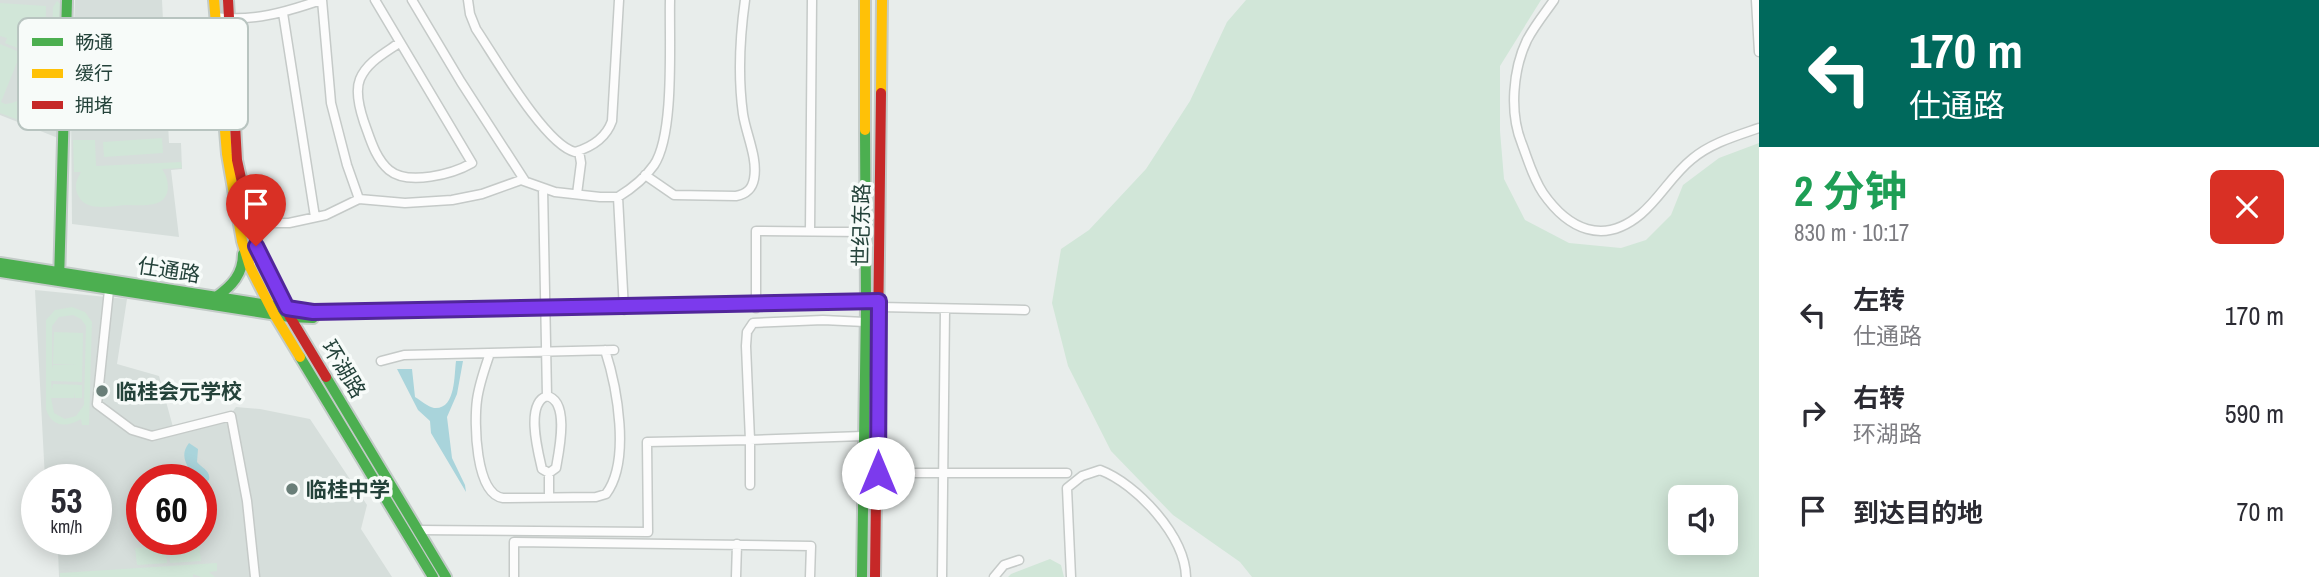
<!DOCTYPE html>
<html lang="zh">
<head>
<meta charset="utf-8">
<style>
	:root { --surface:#fff; --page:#f2f2f3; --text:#2b2b33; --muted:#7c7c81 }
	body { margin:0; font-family:"Archivo Narrow","Noto Sans SC",sans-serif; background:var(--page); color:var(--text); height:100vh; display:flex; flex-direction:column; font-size:26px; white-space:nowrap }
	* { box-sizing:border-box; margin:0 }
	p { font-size:23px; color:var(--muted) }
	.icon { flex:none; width:38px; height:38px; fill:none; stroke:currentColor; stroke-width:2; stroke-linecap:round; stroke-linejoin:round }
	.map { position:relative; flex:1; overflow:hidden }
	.details { display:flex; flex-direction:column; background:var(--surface); width:560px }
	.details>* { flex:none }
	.guide { background:#00695c; color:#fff; overflow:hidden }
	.controls { position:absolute; left:1668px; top:485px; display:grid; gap:14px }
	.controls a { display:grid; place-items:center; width:70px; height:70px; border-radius:10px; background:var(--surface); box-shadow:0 4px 18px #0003; font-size:35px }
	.speed { position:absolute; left:21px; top:464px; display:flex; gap:14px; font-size:35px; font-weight:700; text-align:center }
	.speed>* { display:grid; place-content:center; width:91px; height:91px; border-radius:50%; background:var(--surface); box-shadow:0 4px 18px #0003; line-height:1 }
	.speed small { font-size:18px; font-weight:400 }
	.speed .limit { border:10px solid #d22; background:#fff; color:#111 }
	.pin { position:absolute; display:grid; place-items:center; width:60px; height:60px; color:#fff; margin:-72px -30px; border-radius:50% 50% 50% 0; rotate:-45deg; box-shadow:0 0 7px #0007 }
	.pin .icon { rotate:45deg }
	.me { position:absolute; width:77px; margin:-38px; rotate:0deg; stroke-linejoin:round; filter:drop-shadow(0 0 5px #0008) }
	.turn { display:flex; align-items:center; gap:24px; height:147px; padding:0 35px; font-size:32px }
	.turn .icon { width:91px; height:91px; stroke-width:2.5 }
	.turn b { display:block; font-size:49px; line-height:60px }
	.round { display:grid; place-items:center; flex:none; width:74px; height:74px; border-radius:10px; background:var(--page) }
	.summary { display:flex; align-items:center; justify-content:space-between; height:119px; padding:0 35px }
	h1 { font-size:42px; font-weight:700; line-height:52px; color:#1e9e55 }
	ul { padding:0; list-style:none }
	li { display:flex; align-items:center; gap:21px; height:98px; padding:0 35px }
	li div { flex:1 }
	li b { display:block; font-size:26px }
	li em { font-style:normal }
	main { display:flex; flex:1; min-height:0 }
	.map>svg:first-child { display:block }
</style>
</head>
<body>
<main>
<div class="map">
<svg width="1759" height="577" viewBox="0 0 1759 577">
	<rect width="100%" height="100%" fill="#e8edeb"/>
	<path fill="#d6dedb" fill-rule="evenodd" d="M0 0H61L58 138 0 115Z
		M75 0H162L169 143H181L182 169 171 170 179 237 72 224 71 104Z
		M35 290 127 299 117 364 159 376 173 427 233 411 236 407 260 409 310 419 367 505 361 529 392 577H59L58 551 62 546 47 545 46 539H96V480L45 479ZM142 480H201V539H142Z"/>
	<path fill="#d1e6d8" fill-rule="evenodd" d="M1246 0H1541L1500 66V131L1504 179 1525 220 1569 243 1621 248 1646 240 1671 215 1683 185 1719 158 1759 143V577H1252L1240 562 1173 515 1111 451 1068 366 1052 303 1061 249 1089 230 1146 169 1190 101 1227 22ZM1680 497H1726V542H1680Z
		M57 1 60 4 59 102 43 106 50 87 53 7Z
		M0 3 46 6 45 59 5 43 7 38 0 36Z
		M0 44C9 48 19 51 26 56 45 72 37 97 20 110L28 114 24 122 0 113ZM18 60C41 73 29 104 5 104L1 102Z
		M162 138 163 153 104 157 103 142Z
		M73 140H95L96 166 181 162 182 168 162 169C170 180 172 200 154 204 145 206 135 205 126 205 110 206 84 213 77 193 74 185 77 179 81 172H74Z
		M72 307 85 312 92 322 89 425H82L81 419C67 428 51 427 46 409V320L55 310ZM73 315 81 319 86 326 84 405 76 416 65 419 54 413 51 398H74L75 393V398H82V385L53 384 52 390 51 381 82 382 83 333 54 332 53 364 77 365H53L52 369V326L59 317Z
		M199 544 201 561 170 563 169 546Z
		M166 546 167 563 137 565 135 548Z
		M1050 559 1061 565 1064 577H1008L1011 574Z
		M217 563V571L209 572 215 577H201L193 574V577H60V573Z"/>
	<path fill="#a9d4db" d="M456 361H463L457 394 447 417 452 458 465 485 466 492 431 433 430 421 418 410 397 369H412L415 397C420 400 428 407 434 408 456 410 454 375 456 361Z
		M189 443 198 449 197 462C202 468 211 471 209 480L201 485V480L194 479C189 466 178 457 189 443Z"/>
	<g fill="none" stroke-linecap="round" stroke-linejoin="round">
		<defs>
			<path id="street" d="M322 0 331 103 347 165 359 199
				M375 0 472 163C453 174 408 186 389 170 375 158 370 138 364 122 360 110 355 91 360 79 367 62 385 53 399 43
				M412 0 461 82 525 181
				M468 0 470 14 476 29C495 57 545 145 575 152 592 147 606 138 612 121L619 0
				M1554 0C1545 13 1535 25 1527 40 1513 69 1509 113 1522 144 1528 160 1533 178 1543 193 1568 229 1603 246 1641 214 1660 198 1672 175 1692 159 1711 143 1736 136 1759 128
				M1756 0 1759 52
				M283 13 315 217
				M215 17C253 22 286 12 321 0
				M645 175 674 195 736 196C747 194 752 189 754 179 758 158 746 134 743 114 738 78 740 36 745 0
				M543 188 547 396
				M577 194 581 163 579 151
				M810 231 812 0
				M250 266 259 235 265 228 273 223H289L326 215 359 199 405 203 452 200 482 194 521 180 555 192 600 197H618
				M109 290 97 404 132 430 152 436 231 416 247 501 255 577
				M879 307 1025 310
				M756 308V231L865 232
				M624 310 618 197C631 189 645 178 654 165 675 134 669 40 670 0
				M490 353C485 368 479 384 477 400 474 422 475 494 503 498L596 497 606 494C631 461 617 387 605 350
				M381 361 404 355 614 350
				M547 396C570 401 559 451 556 468L549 473V497
				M547 396C525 403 538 452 542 469L549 473
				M878 473H1067
				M750 485V440L863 436
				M418 530 648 532 647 442 750 440 746 346 747 332 753 323 823 320 865 322
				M514 577V542L811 546 810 577
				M736 577 737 544
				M942 577 945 309
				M994 577 1004 565 1019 560
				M1071 577 1067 488 1082 476 1100 470C1137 484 1185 536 1186 577"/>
			<path id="fast" d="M0 263 313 312 357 311
				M0 272 290 317 313 318
				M59 281 67 0
				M216 297C232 286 243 274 243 254
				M300 357 433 577
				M326 377 446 577
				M862 577 866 307 865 130"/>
			<path id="slow" d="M214 0 227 154 242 241 250 267 274 314 300 357
				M865 0V130
				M881 93 882 0
				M357 311 879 301"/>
			<path id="jam" d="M228 0 237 160 256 246 290 317 326 377
				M875 577 881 93"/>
		</defs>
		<use href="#street" stroke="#c5cac8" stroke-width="11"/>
		<use href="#fast" stroke="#c3cbc8" stroke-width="14"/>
		<use href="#slow" stroke="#c3cbc8" stroke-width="14"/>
		<use href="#jam" stroke="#c3cbc8" stroke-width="14"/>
		<use href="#street" stroke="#fcfcfc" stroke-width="8"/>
		<use href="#fast" stroke="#4caf50" stroke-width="10"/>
		<use href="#slow" stroke="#ffc107" stroke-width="10"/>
		<use href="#jam" stroke="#c62828" stroke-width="10"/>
	</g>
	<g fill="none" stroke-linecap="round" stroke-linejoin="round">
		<defs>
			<path id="route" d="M256 246 287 308 313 312 879 301 878 473"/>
		</defs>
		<use href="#route" stroke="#51269a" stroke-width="18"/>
		<use href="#route" stroke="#7c3aed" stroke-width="12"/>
	</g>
	<g fill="#697e78" stroke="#f7fbf9" stroke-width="2.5">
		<circle cx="102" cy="391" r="7"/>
		<circle cx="292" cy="489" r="7"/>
	</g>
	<g text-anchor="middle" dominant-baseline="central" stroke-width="7" stroke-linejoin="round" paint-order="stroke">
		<g font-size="21" fill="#24423a" stroke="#f7fbf9">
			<text transform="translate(861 225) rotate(-89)">世纪东路</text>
			<text transform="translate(169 270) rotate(9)">仕通路</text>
			<text transform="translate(344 369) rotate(59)">环湖路</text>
		</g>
		<g font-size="21" font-weight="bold" fill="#24423a" stroke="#f7fbf9" text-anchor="start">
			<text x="116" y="391">临桂会元学校</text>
			<text x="306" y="489">临桂中学</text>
		</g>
	</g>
	<rect x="18" y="18" width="230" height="112" rx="10" fill="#f7fbf9" stroke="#b8c4c0" stroke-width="2"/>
	<rect x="32" y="38" width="31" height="8" fill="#4caf50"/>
	<rect x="32" y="69" width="31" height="9" fill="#ffc107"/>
	<rect x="32" y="101" width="31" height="8" fill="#c62828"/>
	<g font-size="19" fill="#24423a">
		<text x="75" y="49">畅通</text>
		<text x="75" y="80">缓行</text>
		<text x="75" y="112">拥堵</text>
	</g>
</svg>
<div class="controls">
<a><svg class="icon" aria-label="sound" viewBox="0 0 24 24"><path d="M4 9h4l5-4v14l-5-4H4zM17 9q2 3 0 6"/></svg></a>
</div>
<div class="speed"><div>53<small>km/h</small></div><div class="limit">60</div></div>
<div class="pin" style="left:256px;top:246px;background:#d93025"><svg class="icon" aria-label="arrive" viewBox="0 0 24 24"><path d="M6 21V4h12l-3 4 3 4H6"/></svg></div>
<svg class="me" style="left:878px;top:473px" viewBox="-20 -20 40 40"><circle r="19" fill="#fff"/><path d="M0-13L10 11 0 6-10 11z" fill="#7c3aed"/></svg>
</div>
<section class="details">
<div class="guide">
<div class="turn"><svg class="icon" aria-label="left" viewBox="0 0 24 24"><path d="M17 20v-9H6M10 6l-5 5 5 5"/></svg><div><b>170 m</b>仕通路</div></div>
</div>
<div class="summary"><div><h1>2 分钟</h1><p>830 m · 10:17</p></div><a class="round" style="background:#d93025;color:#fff"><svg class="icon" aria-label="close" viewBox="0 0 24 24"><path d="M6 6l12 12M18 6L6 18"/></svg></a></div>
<ul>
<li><svg class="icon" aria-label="left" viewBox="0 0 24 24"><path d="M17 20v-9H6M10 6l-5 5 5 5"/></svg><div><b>左转</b><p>仕通路</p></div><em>170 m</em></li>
<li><svg class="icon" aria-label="right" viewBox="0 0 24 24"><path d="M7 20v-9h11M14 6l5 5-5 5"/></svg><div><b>右转</b><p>环湖路</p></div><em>590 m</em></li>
<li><svg class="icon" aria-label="arrive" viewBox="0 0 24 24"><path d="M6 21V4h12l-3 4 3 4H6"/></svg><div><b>到达目的地</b></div><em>70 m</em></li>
</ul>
</section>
</main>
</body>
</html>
